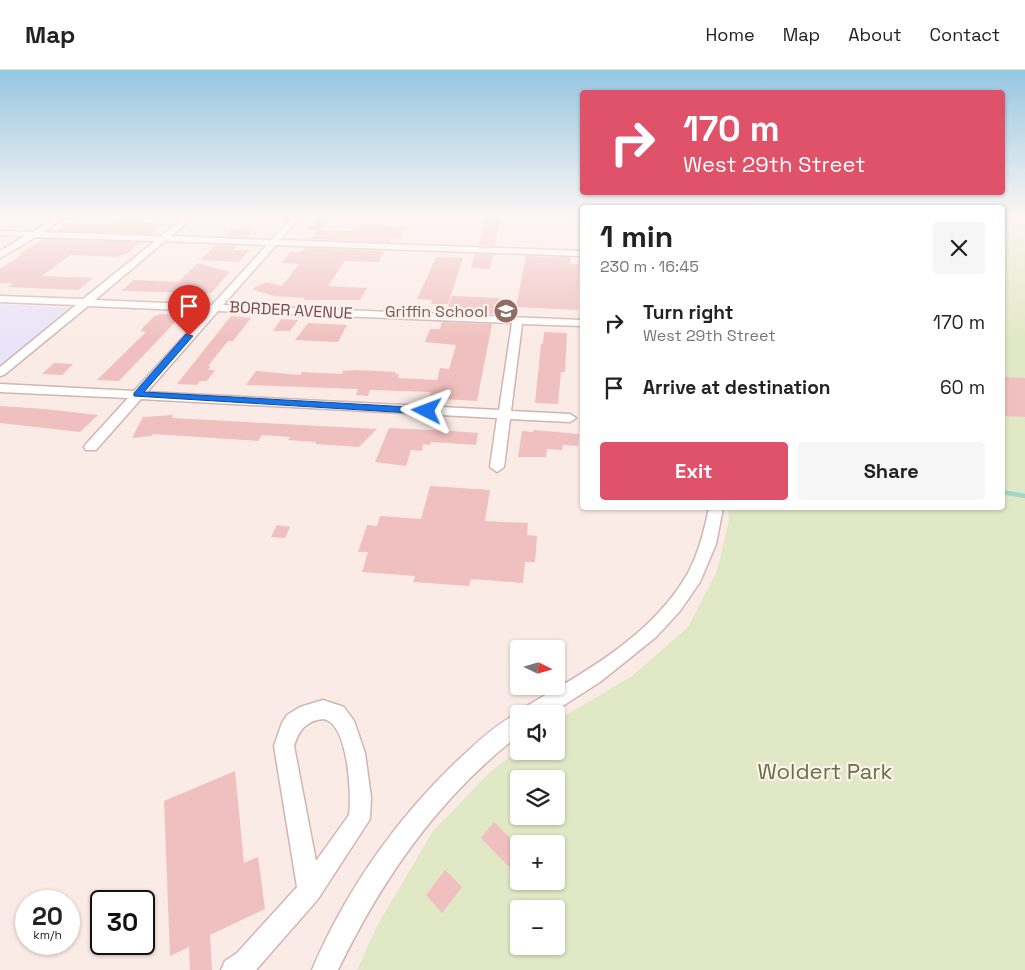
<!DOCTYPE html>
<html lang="en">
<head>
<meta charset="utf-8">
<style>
	:root { --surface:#fff; --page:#f6f6f6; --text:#222; --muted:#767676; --line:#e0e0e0; --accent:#df5269 }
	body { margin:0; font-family:"Space Grotesk",sans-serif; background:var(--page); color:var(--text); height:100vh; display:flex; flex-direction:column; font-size:19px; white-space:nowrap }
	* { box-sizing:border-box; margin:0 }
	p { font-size:16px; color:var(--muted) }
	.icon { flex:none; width:28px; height:28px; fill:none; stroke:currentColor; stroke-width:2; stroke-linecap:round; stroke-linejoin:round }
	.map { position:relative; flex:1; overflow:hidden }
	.details { position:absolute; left:580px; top:135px; width:425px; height:305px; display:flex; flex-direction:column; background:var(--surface); border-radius:5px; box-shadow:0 1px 4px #0004 }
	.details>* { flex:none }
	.banner { position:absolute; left:580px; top:20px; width:425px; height:105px; border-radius:5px; box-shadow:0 1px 4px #0004; background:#df5269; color:#fff; overflow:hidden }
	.needle { width:32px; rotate:95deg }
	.tools { position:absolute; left:510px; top:570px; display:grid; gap:10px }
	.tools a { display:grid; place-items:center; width:55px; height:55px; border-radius:5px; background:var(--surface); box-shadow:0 1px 4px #0004; font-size:25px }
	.speed { position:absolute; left:15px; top:820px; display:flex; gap:10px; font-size:25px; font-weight:700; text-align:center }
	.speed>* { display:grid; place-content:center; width:65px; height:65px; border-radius:50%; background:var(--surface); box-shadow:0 1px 4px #0004; line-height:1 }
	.speed small { font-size:12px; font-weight:400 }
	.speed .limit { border:2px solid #111; border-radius:8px; background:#fff; color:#111 }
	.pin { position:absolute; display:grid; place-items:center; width:42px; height:42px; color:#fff; margin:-51px -21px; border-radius:50% 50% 50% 0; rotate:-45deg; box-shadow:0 0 5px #0007 }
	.pin .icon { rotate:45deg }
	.me { position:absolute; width:55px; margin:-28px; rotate:273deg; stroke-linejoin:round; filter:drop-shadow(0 0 4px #0008) }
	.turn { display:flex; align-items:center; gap:18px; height:105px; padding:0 20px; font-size:22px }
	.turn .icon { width:65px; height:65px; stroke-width:2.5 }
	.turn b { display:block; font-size:35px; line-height:42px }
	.round { display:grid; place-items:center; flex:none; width:52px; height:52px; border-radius:5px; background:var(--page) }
	.headline { display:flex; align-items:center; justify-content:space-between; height:85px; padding:0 20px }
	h1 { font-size:30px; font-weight:600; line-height:38px }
	.action { display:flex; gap:10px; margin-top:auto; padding:10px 20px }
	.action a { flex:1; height:58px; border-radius:5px; background:var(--accent); color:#fff; font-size:20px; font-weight:600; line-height:58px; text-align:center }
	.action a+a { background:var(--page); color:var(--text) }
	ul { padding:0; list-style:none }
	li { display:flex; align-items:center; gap:15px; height:65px; padding:0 20px }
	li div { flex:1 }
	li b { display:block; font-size:19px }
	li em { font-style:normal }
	header { display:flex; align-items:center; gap:30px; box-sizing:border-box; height:70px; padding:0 25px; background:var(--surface); border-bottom:1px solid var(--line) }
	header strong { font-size:24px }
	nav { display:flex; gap:28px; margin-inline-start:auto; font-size:18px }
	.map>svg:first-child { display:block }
</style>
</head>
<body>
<header>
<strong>Map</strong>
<nav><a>Home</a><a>Map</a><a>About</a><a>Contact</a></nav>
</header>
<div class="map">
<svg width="1025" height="900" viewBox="0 0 1025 900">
	<rect width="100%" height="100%" fill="#fbebe6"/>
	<path fill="#e8e3f8" d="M0 234 73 238 0 296Z"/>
	<path fill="#e1e8c5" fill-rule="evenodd" d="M1003 145H1025V900H357L377 856 433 761 490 702 519 680 556 681V651L632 606 688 557 717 501 729 450 728 438H1002ZM519 709H556V746H519ZM519 774H556V811H519ZM519 839H556V876H519Z"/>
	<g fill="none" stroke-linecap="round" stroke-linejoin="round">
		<path stroke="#a2d5ca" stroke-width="4.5" d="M1002 422 1025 426"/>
	</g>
	<path fill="#efc0bf" d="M321 145H335L323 160 351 161 356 156 406 157 401 168H392L390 172 311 169 318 161 307 160Z
		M486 145H501L495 176 478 175Z
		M122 151 165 153 152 164 56 161 67 153 118 154Z
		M232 159 253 160 246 167 225 166Z
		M43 169 141 172 128 183 117 187 70 185 42 206 93 208 78 220 8 217 14 213H0V199L23 184H19Z
		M216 175 237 176 233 180H249L239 192 200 190Z
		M305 178 385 181 378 192 345 191 328 216 367 218 360 230H304L305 228 274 226 252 219 266 212 282 216 299 194 281 193 290 182H301Z
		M475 184 493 185 490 199 471 198Z
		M526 186 570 187V194H579L578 240 516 237Z
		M436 187 463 188 448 234H431L432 230 417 229Z
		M198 193 230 202 211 223 121 221 134 210 178 212Z
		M452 226 500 228 495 244 446 242Z
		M160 244 182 245 119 311 97 310 146 262 140 261 153 247Z
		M231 246 251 248 233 271H228L208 296H211L208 300H215L207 311H200L197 315 177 314Z
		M281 249 298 250 290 261H273Z
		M442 252 492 254 477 331 429 328 431 322 370 320 368 326 356 325 358 319 246 315 256 301 300 305 302 302 342 304 343 301 356 300 396 302 395 304H399L398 308 437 310 440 298 449 299 456 275 425 272 430 259H440Z
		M308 253 347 255 338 272 295 270Z
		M544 262 567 263 565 302H561L558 334 535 333 541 274H543Z
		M54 293 73 294 62 305 42 304Z
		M1002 307 1025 308V347L1002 346Z
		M0 336 45 339 98 345 80 362 0 353Z
		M173 345 172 348 377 359 359 377 315 374 316 372 288 370 290 367 262 365 258 371 153 364 152 366 132 368 143 347Z
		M389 358 452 361 478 363 476 375 431 372 430 375 423 374 422 381 411 380 406 396 375 392Z
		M534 360 579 364 578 376 563 375 562 380 547 379 546 387H518L522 361 533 362Z
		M430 416 490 420 485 451 528 453 527 465 537 466 535 492H525L523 513 471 509 469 516 413 512 415 506 362 502 368 482H358L367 455 377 456 380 446 421 449Z
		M277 455 290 457 285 468 271 467Z
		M235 701 244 793 258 787 265 839 210 865 212 900H190L189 877 170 886 164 731Z
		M494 752 519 777V807L481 768Z
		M445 800 462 817 442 843 426 825Z"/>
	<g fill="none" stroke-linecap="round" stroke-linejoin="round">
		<defs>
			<path id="minor" d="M60 145H69L43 162 161 166 187 145H196L171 166 271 170 294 145H302L280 170 582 181V186L276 175 223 235 582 250V256L522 254 511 341 570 344 576 348 570 352 510 349 504 397 497 402 490 397 497 348 141 329 96 380H86L84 377 86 374 128 328 0 322V314L134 321 207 241 88 236 4 305 0 306V297L76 235 0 232V226L83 229 155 171 36 167 0 188V181L25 166 0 165V161L32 162ZM165 171 267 175 212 235 95 230ZM218 241 512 253 499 340 147 322Z
				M709 438H723L716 474 700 512 680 541 656 567 600 612 550 644H522L525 637C584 603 653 565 688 503 699 482 704 461 709 438Z
				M323 630 344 637 354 651 365 683 371 727 370 749 318 829 256 900H221L225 891 237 883 297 817 274 676 282 653 287 645 300 637ZM323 649C348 652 352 724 349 745L316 791 294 676C299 660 306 651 323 649Z
				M519 643V665C438 728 382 809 338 900H312C347 817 403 739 470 679 484 666 501 651 519 643Z"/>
		</defs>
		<use href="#minor" stroke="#d1b5b2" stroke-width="3"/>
		<use href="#minor" fill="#fff" fill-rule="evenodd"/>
	</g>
	<linearGradient id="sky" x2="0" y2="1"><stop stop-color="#96c7e2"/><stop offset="0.54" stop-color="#fdf6f4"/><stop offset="1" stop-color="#fdf6f4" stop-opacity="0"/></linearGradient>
	<rect width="1025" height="271" fill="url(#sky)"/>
	<path fill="#1a73e8" stroke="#114b97" d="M186 264 193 266 144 322 427 338 431 341 427 344 134 326V323Z"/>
	<defs>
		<symbol id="school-disc" viewBox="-11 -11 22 22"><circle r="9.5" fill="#8d6e63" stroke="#fef0ed"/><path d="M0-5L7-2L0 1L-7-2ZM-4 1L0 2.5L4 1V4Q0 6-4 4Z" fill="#fff"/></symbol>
	</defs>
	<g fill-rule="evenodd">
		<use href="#school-disc" x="492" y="227" width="28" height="28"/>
	</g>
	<g text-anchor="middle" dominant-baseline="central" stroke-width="4.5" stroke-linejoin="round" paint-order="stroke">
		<g font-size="16" fill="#734c4d" stroke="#fef0ed">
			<text transform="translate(291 240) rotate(3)">BORDER AVENUE</text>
		</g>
		<g font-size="16" fill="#785e54" stroke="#fef0ed" text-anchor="end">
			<text x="488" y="241">Griffin School</text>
		</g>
		<g font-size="22" fill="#637341" stroke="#fef0ed">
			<text x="825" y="701">Woldert Park</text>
		</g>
	</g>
</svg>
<div class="tools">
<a><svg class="needle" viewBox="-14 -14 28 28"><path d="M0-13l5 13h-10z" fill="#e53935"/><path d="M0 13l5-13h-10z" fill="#767676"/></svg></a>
<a><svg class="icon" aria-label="sound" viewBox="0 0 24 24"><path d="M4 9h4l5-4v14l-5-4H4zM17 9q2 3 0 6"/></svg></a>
<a><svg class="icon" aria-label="layers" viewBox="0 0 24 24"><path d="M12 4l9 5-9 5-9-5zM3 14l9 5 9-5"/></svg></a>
<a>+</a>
<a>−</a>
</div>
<div class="speed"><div>20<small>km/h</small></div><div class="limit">30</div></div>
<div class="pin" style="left:189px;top:266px;background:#d93025"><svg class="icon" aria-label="arrive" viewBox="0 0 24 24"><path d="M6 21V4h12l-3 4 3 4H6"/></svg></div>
<svg class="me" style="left:427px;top:341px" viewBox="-20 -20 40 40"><path d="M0-17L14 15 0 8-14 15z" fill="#1a73e8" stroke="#fff" stroke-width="4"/></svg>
<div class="banner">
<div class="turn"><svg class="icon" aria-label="right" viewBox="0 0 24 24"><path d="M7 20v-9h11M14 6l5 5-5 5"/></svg><div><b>170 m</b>West 29th Street</div></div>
</div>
<section class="details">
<div class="headline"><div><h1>1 min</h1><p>230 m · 16:45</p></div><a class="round"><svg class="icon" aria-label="close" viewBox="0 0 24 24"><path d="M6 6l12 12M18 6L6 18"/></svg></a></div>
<ul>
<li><svg class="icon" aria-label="right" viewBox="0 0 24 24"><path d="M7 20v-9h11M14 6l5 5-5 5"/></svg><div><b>Turn right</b><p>West 29th Street</p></div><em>170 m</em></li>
<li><svg class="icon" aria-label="arrive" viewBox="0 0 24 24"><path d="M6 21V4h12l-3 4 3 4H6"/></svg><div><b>Arrive at destination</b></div><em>60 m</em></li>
</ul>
<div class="action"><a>Exit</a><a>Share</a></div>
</section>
</div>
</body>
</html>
